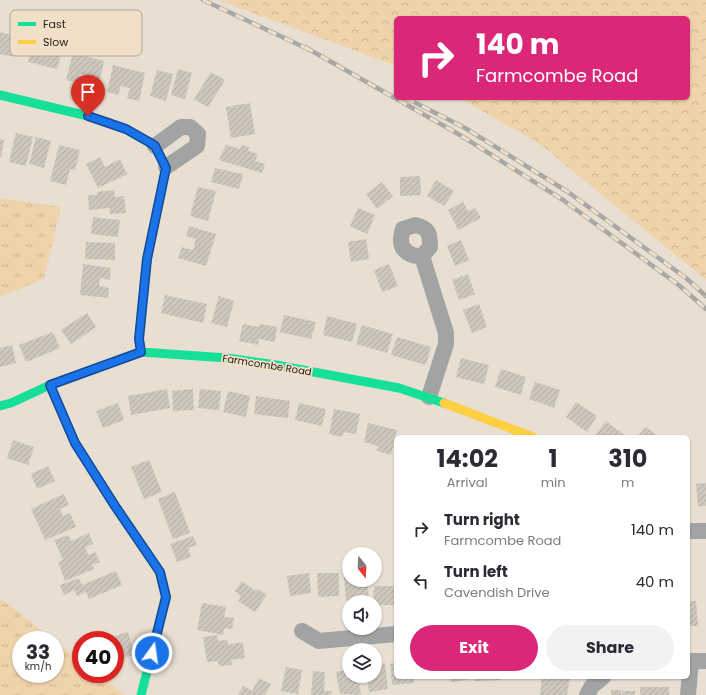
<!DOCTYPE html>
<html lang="en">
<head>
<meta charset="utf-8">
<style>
	:root { --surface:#fff; --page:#f2f2f3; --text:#2b2b33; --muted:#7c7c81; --accent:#db2777 }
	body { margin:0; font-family:Poppins,sans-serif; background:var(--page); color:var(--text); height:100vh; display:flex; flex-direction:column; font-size:15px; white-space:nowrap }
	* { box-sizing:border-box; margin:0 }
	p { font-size:13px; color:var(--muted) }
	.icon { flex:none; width:22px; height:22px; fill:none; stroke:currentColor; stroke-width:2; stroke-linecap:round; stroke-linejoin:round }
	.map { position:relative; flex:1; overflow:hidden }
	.drawer { position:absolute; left:394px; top:435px; width:296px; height:244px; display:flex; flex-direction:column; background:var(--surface); border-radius:6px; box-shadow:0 1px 3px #0004 }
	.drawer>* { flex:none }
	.banner { position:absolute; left:394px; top:16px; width:296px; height:84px; border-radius:6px; box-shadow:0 1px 3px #0004; background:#db2777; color:#fff; overflow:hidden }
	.needle { width:26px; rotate:162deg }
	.tools { position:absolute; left:342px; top:547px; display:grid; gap:8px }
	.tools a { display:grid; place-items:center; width:40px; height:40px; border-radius:50%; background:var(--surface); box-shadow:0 1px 3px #0004; font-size:20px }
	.speed { position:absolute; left:12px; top:631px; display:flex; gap:8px; font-size:20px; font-weight:700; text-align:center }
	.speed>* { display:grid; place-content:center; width:52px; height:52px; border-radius:50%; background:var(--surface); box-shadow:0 1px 3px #0004; line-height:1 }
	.speed small { font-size:10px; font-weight:400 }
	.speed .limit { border:6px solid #d22; background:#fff; color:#111 }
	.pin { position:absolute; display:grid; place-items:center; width:34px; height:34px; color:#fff; margin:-41px -17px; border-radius:50% 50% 50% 0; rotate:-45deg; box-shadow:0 0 4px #0007 }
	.pin .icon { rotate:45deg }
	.me { position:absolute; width:44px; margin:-22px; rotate:14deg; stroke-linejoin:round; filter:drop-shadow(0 0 3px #0008) }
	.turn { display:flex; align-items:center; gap:14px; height:84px; padding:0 16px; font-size:18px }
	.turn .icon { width:52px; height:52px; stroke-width:2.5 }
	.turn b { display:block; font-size:28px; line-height:34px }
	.eta { display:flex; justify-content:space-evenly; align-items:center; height:68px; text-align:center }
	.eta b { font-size:24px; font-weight:700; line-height:28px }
	.primary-button { display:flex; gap:8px; margin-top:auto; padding:8px 16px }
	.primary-button a { flex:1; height:46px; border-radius:24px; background:var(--accent); color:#fff; font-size:16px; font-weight:700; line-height:46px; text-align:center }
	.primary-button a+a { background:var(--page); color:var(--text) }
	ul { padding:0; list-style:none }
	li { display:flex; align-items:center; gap:12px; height:52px; padding:0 16px }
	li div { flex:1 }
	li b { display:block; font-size:15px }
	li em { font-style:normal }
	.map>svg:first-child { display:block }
</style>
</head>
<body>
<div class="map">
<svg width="706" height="695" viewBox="0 0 706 695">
	<defs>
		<pattern id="grass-tufts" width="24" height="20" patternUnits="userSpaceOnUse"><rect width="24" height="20" fill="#efd3ab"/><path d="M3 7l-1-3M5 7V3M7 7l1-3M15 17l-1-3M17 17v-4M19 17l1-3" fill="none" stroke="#cdb592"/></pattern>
		<pattern id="forest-crowns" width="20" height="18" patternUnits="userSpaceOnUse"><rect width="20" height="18" fill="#efd3ab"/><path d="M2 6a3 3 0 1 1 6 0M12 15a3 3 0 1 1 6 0" fill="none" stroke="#cdb592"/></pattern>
		<pattern id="building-hatch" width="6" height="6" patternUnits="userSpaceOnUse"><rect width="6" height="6" fill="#cec7bc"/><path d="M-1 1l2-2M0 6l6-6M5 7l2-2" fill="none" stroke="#b1aba1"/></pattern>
	</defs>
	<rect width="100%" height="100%" fill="#e8dfd2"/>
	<path fill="url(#grass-tufts)" d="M0 198 61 207 44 279 0 297Z
		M0 598 54 640H21V674H55V641L81 661V674H98L125 695H0Z"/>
	<path fill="url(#forest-crowns)" d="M218 0H706V280L541 145 460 98H688V18H396V66Z"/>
	<path fill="url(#building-hatch)" d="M0 32 20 37 15 57 0 54Z
		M33 40 63 47 57 69 28 62Z
		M73 53 104 61 98 89 86 86 89 76 80 74 77 83 66 80Z
		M113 65 145 73 139 101 127 98 130 88 121 86 118 95 107 92Z
		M178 69 192 73 185 99 171 95Z
		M157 70 173 74 166 101 150 96Z
		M211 72 225 80 208 107 194 99Z
		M250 103 255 134 231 138 226 107Z
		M16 133 33 137 26 166 9 162Z
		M36 137 51 141 44 168 29 164Z
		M0 139 4 140 1 157H0Z
		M59 145 80 150 75 170 70 169 66 185 50 181Z
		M226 145 240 149 242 145 249 147 248 151 258 154 255 161 265 164 262 173 219 160Z
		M100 157 105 167 120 159 127 174 98 188 86 164Z
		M215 168 243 174 239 189 211 182Z
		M420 176 421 195 400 196V177Z
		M436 180 454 191 444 206 427 196Z
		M382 182 393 196 377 209 366 194Z
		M198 187 216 191 208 221 190 216Z
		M114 190 115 197 124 196 126 213 110 214V208L89 210 88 195H97V192Z
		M463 202 468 211 475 208 481 218 458 230 448 210Z
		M358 208 375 215 367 234 350 226Z
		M93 217 120 220 118 237 91 234Z
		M189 226 216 234 206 266 178 258 182 247 193 250 196 239 186 236Z
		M366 239 369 259 351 262 348 242Z
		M461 240 469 260 455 266 447 246Z
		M86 242 115 243V260L85 259Z
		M83 264 111 268 110 280 100 278 99 286 109 288 108 298 80 295Z
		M389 264 398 286 382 292 374 270Z
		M468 274 475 294 459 300 452 280Z
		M165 295 207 304 203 323 161 313Z
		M219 296 234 301 227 327 211 323Z
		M479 304 487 327 472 333 463 310Z
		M87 313 96 327 71 344 61 330Z
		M284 315 316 322 311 339 280 332Z
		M327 316 357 324 352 342 323 335Z
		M243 324 259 327 260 324 277 327 275 342 259 339 258 345 239 341Z
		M362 325 393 334 387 353 356 344Z
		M53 332 60 348 26 362 19 345Z
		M397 337 431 347 426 365 391 355Z
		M12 345 16 363 0 367V348Z
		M461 358 489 365 484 384 456 377Z
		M501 369 526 377 521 395 495 387Z
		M535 382 560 390 554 408 529 399Z
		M167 389 170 408 131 415 128 396Z
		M193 389 194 410 173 411 172 391Z
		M200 389 221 391 219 410 198 408Z
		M228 391 250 396 246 417 223 412Z
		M256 396 290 401 288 418 254 414Z
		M576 402 597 416 587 432 566 417Z
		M118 403 124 420 103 428 96 411Z
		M299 403 326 409 322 426 295 420Z
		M334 409 360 414 356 434 344 432 342 437 329 434Z
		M606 421 616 429 628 437H597L595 436Z
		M368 423 397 430 391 455 377 451 378 446 364 442Z
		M646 427 659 437H637Z
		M13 440 34 447 28 465 7 458Z
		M149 460 162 492 144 499 131 467Z
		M48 466 55 481 37 489 31 474Z
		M706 483V506H698L696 484Z
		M175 492 190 533 173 539 158 499Z
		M64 494 69 505 60 509 63 516 70 513 76 527 45 540 31 509Z
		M89 533 93 544 85 547 88 555 95 552 100 562 92 565 94 569 65 581 58 562 63 560 54 540 68 535 71 541Z
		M193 536 197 545 188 548 191 557 177 562 170 544Z
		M116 571 122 585 89 599 86 592 77 596 74 590 64 595 60 585 79 578 82 585Z
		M309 573 311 593 290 596 287 576Z
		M317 573H339V596L318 597Z
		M349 575V580H367L369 598 346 601 344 576Z
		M242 581 256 591 258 589 267 595 255 612 238 601 241 596 235 591Z
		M374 586H396V605H375V602H373Z
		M688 601H696L698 626H688Z
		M202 603 226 607 224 617 234 618 232 629 224 628 223 635 197 630Z
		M128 632 134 655 123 658 121 653 115 655V640H101Z
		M97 634 99 640H86V637Z
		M217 635 218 641 227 640 228 645 243 642 245 658 231 660 232 665 219 666 218 661 207 662 203 637Z
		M385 663 388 689 369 692 367 676H375V665Z
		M396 663V677H414V683L392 685 390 664Z
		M286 667 302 670 298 694 281 691Z
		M345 670 346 678 358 676 361 695 340 694 336 672Z
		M313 671 325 672 324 691H332L331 695H311Z
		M450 677H467V680L451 682Z
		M474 677H499L500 680 474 681Z
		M542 677H570L567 695H540Z
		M259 678 271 684 265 695H238L243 686 252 691Z
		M640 687H669V695H640Z
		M611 690H621V695H611Z
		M622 691H635V695H622Z"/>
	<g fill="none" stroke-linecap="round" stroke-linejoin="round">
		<path stroke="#a2a4a4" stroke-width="16" d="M155 146 181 127H190L198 134 197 146 166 167
			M415 225C429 228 430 233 430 247L422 256C412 257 400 251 401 239 401 236 402 233 403 229Z
			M422 256 446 333V344L429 397
			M688 531H706
			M302 631 319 641 396 634
			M688 661H706
			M587 695 592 686 603 677
			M688 695 691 661"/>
		<path stroke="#16e098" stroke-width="9" d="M0 95 88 116 126 129 155 146 166 167 147 259 139 339 141 352
			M0 406 11 403 50 385 141 352 227 358 276 365 399 388 444 403
			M141 695 166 597 162 581"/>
		<path stroke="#ffcf43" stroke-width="9" d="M50 385 75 443 115 506 160 572 162 581
			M444 403 533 437"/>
		<defs>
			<path id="rail" d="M203 0 310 50
				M305 47 460 135 563 200 680 286 706 309
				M406 98 465 128 568 192 686 278 706 296"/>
		</defs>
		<use href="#rail" stroke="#aaa8a4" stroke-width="4.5"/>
		<use href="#rail" stroke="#f1e0c9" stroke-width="3" stroke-dasharray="9" stroke-linecap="butt"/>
	</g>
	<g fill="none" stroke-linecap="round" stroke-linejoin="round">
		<defs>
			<path id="route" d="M88 116 126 129 149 142 155 146 166 168 147 259 139 339 141 352 50 385 75 443 115 506 160 572 166 597 152 653"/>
		</defs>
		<use href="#route" stroke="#114b97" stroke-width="10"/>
		<use href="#route" stroke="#1a73e8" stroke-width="7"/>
	</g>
	<g text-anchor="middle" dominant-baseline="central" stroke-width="3.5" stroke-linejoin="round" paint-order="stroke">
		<g font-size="10" fill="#262018" stroke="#f1e0c9">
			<text transform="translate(267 365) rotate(9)">Farmcombe Road</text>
		</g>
	</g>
	<rect x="10" y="10" width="132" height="46" rx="6" fill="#f1e0c9" stroke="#b4a694" stroke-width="1"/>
	<rect x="18" y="22" width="18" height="4" fill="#16e098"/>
	<rect x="18" y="40" width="18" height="4" fill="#ffcf43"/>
	<g font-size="11" fill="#262018">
		<text x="43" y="28">Fast</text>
		<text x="43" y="46">Slow</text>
	</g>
</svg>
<div class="tools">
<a><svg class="needle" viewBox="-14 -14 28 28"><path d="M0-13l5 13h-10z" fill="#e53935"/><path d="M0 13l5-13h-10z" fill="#7c7c81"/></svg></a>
<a><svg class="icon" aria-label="sound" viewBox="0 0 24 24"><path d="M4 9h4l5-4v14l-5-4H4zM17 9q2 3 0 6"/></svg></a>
<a><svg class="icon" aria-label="layers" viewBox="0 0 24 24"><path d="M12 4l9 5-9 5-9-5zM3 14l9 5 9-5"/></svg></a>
</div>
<div class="speed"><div>33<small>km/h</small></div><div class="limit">40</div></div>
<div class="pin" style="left:88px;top:116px;background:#d93025"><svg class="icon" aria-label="arrive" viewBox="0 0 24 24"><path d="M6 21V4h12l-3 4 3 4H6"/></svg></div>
<svg class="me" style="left:152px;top:653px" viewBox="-20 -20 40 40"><circle r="17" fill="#1a73e8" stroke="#fff" stroke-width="3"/><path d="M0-11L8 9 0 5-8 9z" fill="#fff"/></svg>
<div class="banner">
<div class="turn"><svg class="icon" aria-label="right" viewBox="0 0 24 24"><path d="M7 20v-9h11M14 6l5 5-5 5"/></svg><div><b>140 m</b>Farmcombe Road</div></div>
</div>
<section class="drawer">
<div class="eta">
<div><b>14:02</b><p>Arrival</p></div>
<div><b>1</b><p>min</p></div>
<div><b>310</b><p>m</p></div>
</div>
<ul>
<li><svg class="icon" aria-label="right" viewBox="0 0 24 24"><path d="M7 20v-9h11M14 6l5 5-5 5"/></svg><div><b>Turn right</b><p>Farmcombe Road</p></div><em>140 m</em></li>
<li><svg class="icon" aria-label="left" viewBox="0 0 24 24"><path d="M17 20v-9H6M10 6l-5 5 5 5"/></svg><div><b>Turn left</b><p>Cavendish Drive</p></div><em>40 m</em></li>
</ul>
<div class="primary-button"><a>Exit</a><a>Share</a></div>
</section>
</div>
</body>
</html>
